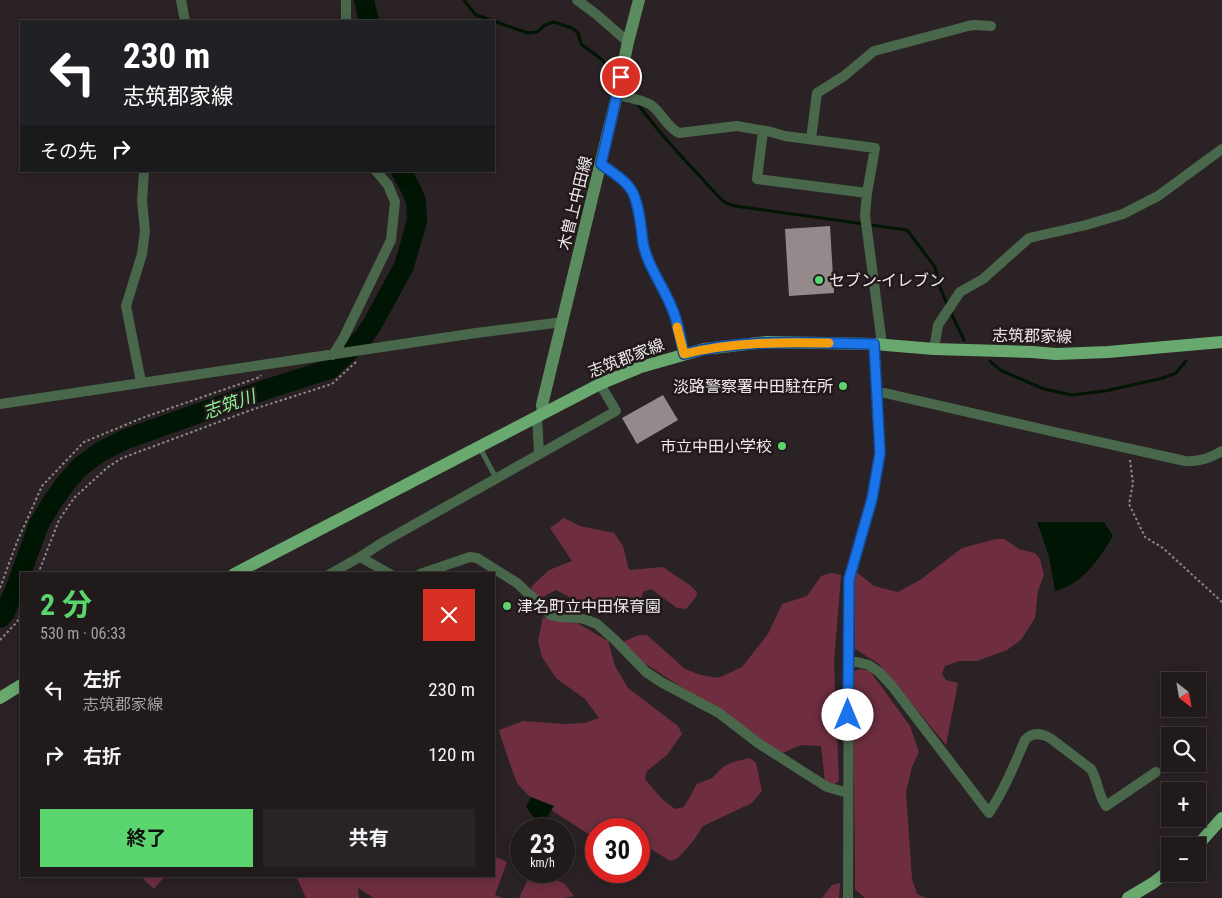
<!DOCTYPE html>
<html lang="ja">
<head>
<meta charset="utf-8">
<style>
	:root { --surface:#201a1b; --page:#282324; --text:#f1f3f6; --muted:#a2a1a3; --line:#3d383a; --accent:#5bd56e }
	body { margin:0; font-family:"Roboto Condensed","Noto Sans JP",sans-serif; background:var(--page); color:var(--text); height:100vh; display:flex; flex-direction:column; font-size:19px; white-space:nowrap }
	* { box-sizing:border-box; margin:0 }
	p { font-size:16px; color:var(--muted) }
	.icon { flex:none; width:28px; height:28px; fill:none; stroke:currentColor; stroke-width:2; stroke-linecap:round; stroke-linejoin:round }
	.map { position:relative; flex:1; overflow:hidden }
	.panel { position:absolute; left:20px; top:572px; width:475px; height:305px; display:flex; flex-direction:column; background:var(--surface); border-radius:0px; box-shadow:0 2px 12px #0003,0 0 0 1px var(--line) }
	.panel>* { flex:none }
	.hud { position:absolute; left:20px; top:20px; width:475px; height:152px; border-radius:0px; box-shadow:0 2px 12px #0003,0 0 0 1px var(--line); background:#202124; color:#fff; overflow:hidden }
	.needle { width:32px; rotate:149deg }
	.controls { position:absolute; left:1161px; top:672px; display:grid; gap:10px }
	.controls a { display:grid; place-items:center; width:45px; height:45px; border-radius:0px; background:var(--surface); box-shadow:0 2px 12px #0003,0 0 0 1px var(--line); font-size:25px }
	.speed { position:absolute; left:510px; top:818px; display:flex; gap:10px; font-size:25px; font-weight:700; text-align:center }
	.speed>* { display:grid; place-content:center; width:65px; height:65px; border-radius:50%; background:var(--surface); box-shadow:0 2px 12px #0003,0 0 0 1px var(--line); line-height:1 }
	.speed small { font-size:12px; font-weight:400 }
	.speed .limit { border:8px solid #d22; background:#fff; color:#111 }
	.pin { position:absolute; display:grid; place-items:center; width:42px; height:42px; color:#fff; margin:-21px; border:2px solid #fff; border-radius:50%; box-shadow:0 1px 5px #0007 }
	.me { position:absolute; width:55px; margin:-28px; rotate:0deg; stroke-linejoin:round; filter:drop-shadow(0 0 4px #0008) }
	.turn { display:flex; align-items:center; gap:18px; height:105px; padding:0 20px; font-size:22px }
	.turn .icon { width:65px; height:65px; stroke-width:2.5 }
	.turn b { display:block; font-size:35px; line-height:42px }
	.then { display:flex; align-items:center; height:48px; padding:0 20px; background:#0003; gap:10px; font-size:19px }
	.round { display:grid; place-items:center; flex:none; width:52px; height:52px; border-radius:0px; background:var(--page) }
	.head { display:flex; align-items:center; justify-content:space-between; height:85px; padding:0 20px }
	h1 { font-size:30px; font-weight:700; line-height:38px; color:var(--accent) }
	.primary-button { display:flex; gap:10px; margin-top:auto; padding:10px 20px }
	.primary-button a { flex:1; height:58px; border-radius:0px; background:var(--accent); color:#111; font-size:20px; font-weight:700; line-height:58px; text-align:center }
	.primary-button a+a { background:var(--page); color:var(--text) }
	ul { padding:0; list-style:none }
	li { display:flex; align-items:center; gap:15px; height:65px; padding:0 20px }
	li div { flex:1 }
	li b { display:block; font-size:19px }
	li em { font-style:normal }
	.map>svg:first-child { display:block }
</style>
</head>
<body>
<div class="map">
<svg width="1222" height="898" viewBox="0 0 1222 898">
	<rect width="100%" height="100%" fill="#2a2224"/>
	<path fill="#6e2e40" d="M564 518 580 526 614 533 623 546 629 570 663 567 691 586 697 592 696 597 686 609 677 608 651 589 643 592 639 607 616 613 577 601 556 590 541 598 534 595 531 587 549 570 572 561 550 528Z
		M996 539H1004L1019 549 1035 553 1040 559 1044 575 1038 591 1035 618 1021 640 1007 650 977 661H960L945 666 942 674 946 680 958 683 946 745 879 664 855 649 854 570 874 586 898 592 920 580 962 548Z
		M831 573 841 575 834 663 839 781 831 786 825 781 821 746 801 745 780 754 709 705 638 659 623 642 639 635H647L685 669 701 675 718 678 742 667 768 634 782 604 807 596 821 576Z
		M543 617 560 621 577 623 608 641 615 666 628 688 678 726 682 734 667 755 647 771 645 779 662 799 675 809 684 807 697 784 712 778 724 766 733 762 750 758 756 763 762 791 752 803 703 826 694 840 678 858 670 861 643 844 639 845V829H596V839L528 795 517 783 514 775 501 738 499 730 523 721 565 724 584 723 599 718 585 699 556 678 542 657 538 641Z
		M861 669 870 671 910 726 919 752 912 767 906 792 912 879 917 894 926 898H865L855 889 853 671Z
		M494 856 507 862 495 895 502 898H374L358 888 359 898H306L296 876H494Z
		M532 871 564 883 574 896 563 898H519Z
		M147 876H165L154 889 143 879Z
		M840 883 839 898H822L832 885Z"/>
	<path fill="#001503" d="M1037 522H1104L1113 536C1099 559 1083 584 1055 591L1049 556Z
		M531 797 554 806 549 814 546 826 538 823 526 807Z"/>
	<g fill="none" stroke-linecap="round" stroke-linejoin="round">
		<path stroke="#001503" stroke-width="3" d="M464 0 470 8 476 15 528 33 537 32 545 25 554 22 572 28 578 33 581 44 600 58 614 72
			M367 13 374 0
			M625 86 631 94
			M637 103C663 138 692 168 721 199L726 203 735 206 907 230 935 267 941 290 948 306
			M950 311 964 340
			M990 361 1000 370 1044 389 1072 395 1105 391 1163 378 1176 373 1186 361"/>
		<path stroke="#001503" stroke-width="20" d="M364 0 369 21
			M0 618 5 612 16 587 39 524 51 504 65 484 80 467 100 452 126 439 267 389 330 369 363 338 373 323 404 266 417 221 416 202 412 191 401 171"/>
	</g>
	<path fill="#948a8c" d="M830 226 834 293 789 296 785 229Z
		M663 395 678 420 637 444 622 418Z"/>
	<g fill="none" stroke-linecap="round" stroke-linejoin="round">
		<path stroke="#90898b" stroke-width="2" stroke-dasharray="2.5 2.5" stroke-linecap="butt" d="M1130 460 1133 483 1129 504 1145 537 1163 548 1222 602
			M38 574 59 520 74 498 108 467 122 458 251 410 332 384 356 362
			M0 588 17 542 42 486 84 442 142 418 260 377 261 375
			M0 640 17 622 21 613"/>
		<path stroke="#49674b" stroke-width="5" d="M479 446 496 478"/>
		<path stroke="#49674b" stroke-width="10" d="M181 0 185 21
			M346 0V21
			M577 0 596 14 628 42
			M617 95C627 97 644 100 651 105 662 113 667 127 679 133L737 126 771 132 785 136 875 148 867 193 865 215 882 344
			M763 131 757 179 867 193
			M811 139 817 93 844 76 874 51 968 26 974 25 991 26
			M601 164C610 171 623 178 630 188 640 201 640 228 643 243 648 267 662 285 671 306 678 320 680 338 684 354
			M934 349 938 325 960 292 983 279 1029 238 1086 225 1123 214 1158 196 1222 149
			M333 355 344 337 391 240 395 202 388 185 376 171
			M141 382 126 306 142 254 145 231 142 201 144 171
			M876 391 1050 431 1185 461C1199 462 1211 458 1222 451
			M0 404 476 333 563 322
			M537 416 539 454
			M360 557 390 574
			M330 574 360 557 385 541 616 411 600 384
			M420 574 470 557 477 558 517 583 551 615 560 617 579 618 587 620 597 624 615 640 646 672 661 682 719 713 758 743 827 787 848 793
			M849 660 869 665 879 672 892 686 989 813C1004 790 1014 766 1025 740 1032 732 1041 733 1050 738L1091 769C1098 781 1098 795 1106 806L1156 772
			M848 898 849 579 872 499 880 453 874 344"/>
		<path stroke="#5b8c60" stroke-width="12" d="M543 413 542 405 617 95 628 42 639 0"/>
		<path stroke="#69a96f" stroke-width="12" d="M234 574 600 384 641 367 704 349 767 342 874 344 934 349 1032 352 1056 354 1108 352 1222 342
			M0 698 21 685
			M1197 846 1222 818
			M1128 898 1153 883 1170 870"/>
	</g>
	<g fill="none" stroke-linecap="round" stroke-linejoin="round">
		<defs>
			<path id="route" d="M621 77 601 164C610 171 623 178 630 188 639 200 641 228 643 243 648 267 662 284 671 306 678 320 680 338 684 354 746 338 810 343 874 344L880 453 872 499 849 579 848 715"/>
		</defs>
		<use href="#route" stroke="#114b97" stroke-width="12"/>
		<use href="#route" stroke="#1a73e8" stroke-width="9"/>
		<path stroke="#f59e0b" stroke-width="9" d="M677 327 684 354C732 342 781 342 829 343"/>
	</g>
	<g fill="#5bd56e" stroke="#21191a" stroke-width="2">
		<circle cx="819" cy="280" r="5"/>
		<circle cx="843" cy="386" r="5"/>
		<circle cx="782" cy="446" r="5"/>
		<circle cx="507" cy="606" r="5"/>
	</g>
	<g text-anchor="middle" dominant-baseline="central" stroke-width="5" stroke-linejoin="round" paint-order="stroke">
		<g font-size="16" fill="#f1ebec" stroke="#21191a">
			<text transform="translate(575 203) rotate(-76)">木曽上中田線</text>
			<text transform="translate(1032 336) rotate(1)">志筑郡家線</text>
			<text transform="translate(626 358) rotate(-21)">志筑郡家線</text>
		</g>
		<g font-size="16" fill="#f1ebec" stroke="#21191a" text-anchor="start">
			<text x="829" y="280">セブン-イレブン</text>
			<text x="833" y="386" text-anchor="end">淡路警察署中田駐在所</text>
			<text x="772" y="446" text-anchor="end">市立中田小学校</text>
			<text x="517" y="606">津名町立中田保育園</text>
		</g>
		<g font-size="18" font-style="italic" fill="#8cf197" stroke="#21191a">
			<text transform="translate(229 404) rotate(-19)">志筑川</text>
		</g>
	</g>
</svg>
<div class="controls">
<a><svg class="needle" viewBox="-14 -14 28 28"><path d="M0-13l5 13h-10z" fill="#e53935"/><path d="M0 13l5-13h-10z" fill="#a2a1a3"/></svg></a>
<a><svg class="icon" aria-label="search" viewBox="0 0 24 24"><circle cx="10" cy="10" r="6"/><path d="M15 15l6 6"/></svg></a>
<a>+</a>
<a>−</a>
</div>
<div class="speed"><div>23<small>km/h</small></div><div class="limit">30</div></div>
<div class="pin" style="left:621px;top:77px;background:#d93025"><svg class="icon" aria-label="arrive" viewBox="0 0 24 24"><path d="M6 21V4h12l-3 4 3 4H6"/></svg></div>
<svg class="me" style="left:848px;top:715px" viewBox="-20 -20 40 40"><circle r="19" fill="#fff"/><path d="M0-13L10 11 0 6-10 11z" fill="#1a73e8"/></svg>
<div class="hud">
<div class="turn"><svg class="icon" aria-label="left" viewBox="0 0 24 24"><path d="M17 20v-9H6M10 6l-5 5 5 5"/></svg><div><b>230 m</b>志筑郡家線</div></div>
<div class="then">その先<svg class="icon" aria-label="right" viewBox="0 0 24 24"><path d="M7 20v-9h11M14 6l5 5-5 5"/></svg></div>
</div>
<section class="panel">
<div class="head"><div><h1>2 分</h1><p>530 m · 06:33</p></div><a class="round" style="background:#d93025;color:#fff"><svg class="icon" aria-label="close" viewBox="0 0 24 24"><path d="M6 6l12 12M18 6L6 18"/></svg></a></div>
<ul>
<li><svg class="icon" aria-label="left" viewBox="0 0 24 24"><path d="M17 20v-9H6M10 6l-5 5 5 5"/></svg><div><b>左折</b><p>志筑郡家線</p></div><em>230 m</em></li>
<li><svg class="icon" aria-label="right" viewBox="0 0 24 24"><path d="M7 20v-9h11M14 6l5 5-5 5"/></svg><div><b>右折</b></div><em>120 m</em></li>
</ul>
<div class="primary-button"><a>終了</a><a>共有</a></div>
</section>
</div>
</body>
</html>
